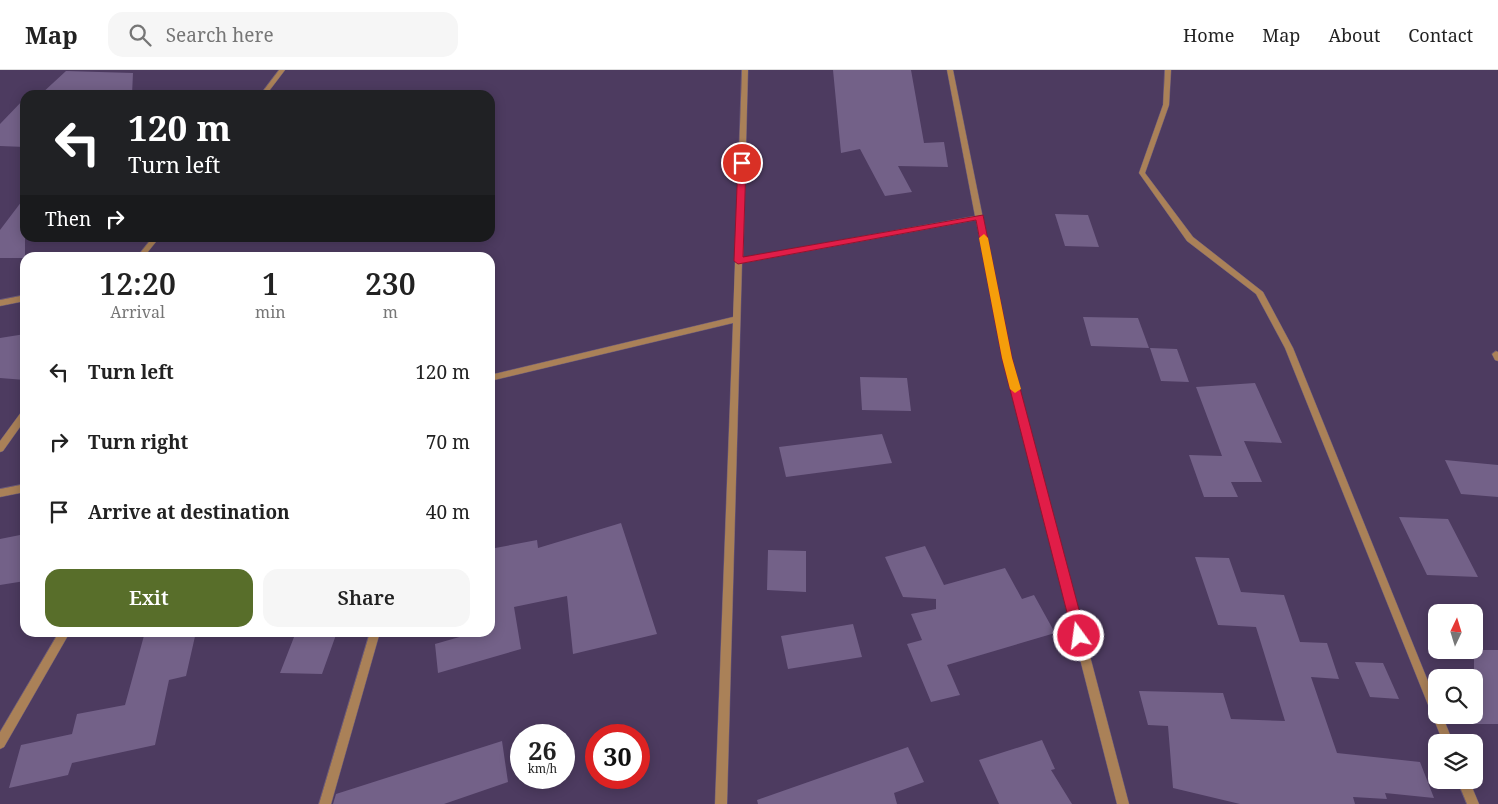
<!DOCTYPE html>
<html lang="en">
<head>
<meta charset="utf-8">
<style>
	:root { --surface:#fff; --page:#f6f6f6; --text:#222; --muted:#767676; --line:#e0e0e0; --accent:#586e2a }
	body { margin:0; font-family:"Noto Serif",serif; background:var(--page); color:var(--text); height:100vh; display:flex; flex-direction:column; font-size:19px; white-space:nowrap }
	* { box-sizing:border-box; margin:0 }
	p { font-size:16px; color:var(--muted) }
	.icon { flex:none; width:28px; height:28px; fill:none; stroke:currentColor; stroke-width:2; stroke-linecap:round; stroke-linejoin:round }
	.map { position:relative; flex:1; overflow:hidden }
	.sheet { position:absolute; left:20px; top:182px; width:475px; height:385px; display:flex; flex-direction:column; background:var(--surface); border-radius:15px; box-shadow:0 2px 12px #0003 }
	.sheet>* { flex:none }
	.banner { position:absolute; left:20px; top:20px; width:475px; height:152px; border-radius:15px; box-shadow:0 2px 12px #0003; background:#202124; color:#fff; overflow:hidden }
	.needle { width:32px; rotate:4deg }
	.controls { position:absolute; left:1428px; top:534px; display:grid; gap:10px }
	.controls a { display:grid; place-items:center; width:55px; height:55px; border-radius:10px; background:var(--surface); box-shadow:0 2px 12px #0003; font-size:25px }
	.speed { position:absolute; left:510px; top:654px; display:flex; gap:10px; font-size:25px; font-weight:700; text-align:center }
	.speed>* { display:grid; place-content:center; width:65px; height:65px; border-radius:50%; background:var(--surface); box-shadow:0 2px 12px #0003; line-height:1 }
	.speed small { font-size:12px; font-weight:400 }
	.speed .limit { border:8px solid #d22; background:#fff; color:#111 }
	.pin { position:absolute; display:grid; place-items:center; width:42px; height:42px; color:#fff; margin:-21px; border:2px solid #fff; border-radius:50%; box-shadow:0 1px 5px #0007 }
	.me { position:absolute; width:55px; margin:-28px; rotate:346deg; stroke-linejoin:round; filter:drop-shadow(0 0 4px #0008) }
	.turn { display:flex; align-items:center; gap:18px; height:105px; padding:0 25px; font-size:22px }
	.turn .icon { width:65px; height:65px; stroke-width:2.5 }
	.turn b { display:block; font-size:35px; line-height:42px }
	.then { display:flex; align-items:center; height:48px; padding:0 25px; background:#0003; gap:10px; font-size:19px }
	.eta { display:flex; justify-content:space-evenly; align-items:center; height:85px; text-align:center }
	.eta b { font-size:30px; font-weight:600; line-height:35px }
	.button { display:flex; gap:10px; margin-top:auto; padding:10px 25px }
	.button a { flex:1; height:58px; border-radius:15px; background:var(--accent); color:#fff; font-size:20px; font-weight:600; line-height:58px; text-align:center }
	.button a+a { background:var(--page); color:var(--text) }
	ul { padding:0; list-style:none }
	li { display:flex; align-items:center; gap:15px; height:70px; padding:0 25px }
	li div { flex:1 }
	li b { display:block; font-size:19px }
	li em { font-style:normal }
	header { display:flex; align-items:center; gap:30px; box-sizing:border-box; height:70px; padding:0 25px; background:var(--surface); border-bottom:1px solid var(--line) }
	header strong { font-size:24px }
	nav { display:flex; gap:28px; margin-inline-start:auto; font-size:18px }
	.search { width:350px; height:45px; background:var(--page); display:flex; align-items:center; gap:12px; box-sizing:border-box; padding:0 18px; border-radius:15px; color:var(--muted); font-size:19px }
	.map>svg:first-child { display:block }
</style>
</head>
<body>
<header>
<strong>Map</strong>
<div class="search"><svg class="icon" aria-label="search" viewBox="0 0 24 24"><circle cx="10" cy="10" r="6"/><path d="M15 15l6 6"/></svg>Search here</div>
<nav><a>Home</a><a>Map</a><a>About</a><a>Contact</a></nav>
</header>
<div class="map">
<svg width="1498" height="734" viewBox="0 0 1498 734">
	<rect width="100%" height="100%" fill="#4d3b60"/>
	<path fill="#736188" d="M833 0H911L924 73 944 72 948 97 898 96 912 122 885 126 860 79 841 83Z
		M66 1 133 3 132 25H40Z
		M25 28V77L0 76V54Z
		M25 127V188H0V160Z
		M1055 144 1088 145 1099 177 1065 176Z
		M1083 247 1138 248 1149 278 1091 276Z
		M25 264V310L0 308V268Z
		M1150 278 1177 279 1189 312 1161 311Z
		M860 307 907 308 911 341 862 340Z
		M1255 313 1282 373 1244 371 1262 412H1231L1238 427H1204L1189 385 1222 386 1196 317Z
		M882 364 892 393 786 407 779 377Z
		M1445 390 1498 395V427L1461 424Z
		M1399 447 1448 449 1478 507 1427 505Z
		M621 453 657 564 573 584 567 526 514 537 521 579 438 603 435 574 477 562H490V479L537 470 538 478Z
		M25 464V511L0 515V469Z
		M925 476 944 515 1005 498 1022 529 1034 525 1055 563 947 595 960 625 931 632 907 574 922 570 911 544 936 539V529L903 527 885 487Z
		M768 480 806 481V522L767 520Z
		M1195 487 1229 488 1241 522 1284 525 1300 572 1327 573 1339 609 1311 607 1337 683 1420 692 1434 728 1385 723 1387 729 1353 727 1355 734H1240L1173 718 1168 656 1148 655 1139 621 1223 623 1231 649 1285 651 1256 557 1218 555Z
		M853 554 862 587 788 599 781 566Z
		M145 562H196L186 606 169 610 155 675 72 693 68 705 9 718 21 675 72 664 77 644 125 635Z
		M296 562H337L322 604 280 603Z
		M1474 580H1498V654H1474Z
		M1355 592 1383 593 1399 629 1370 627Z
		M1042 670 1055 699 1051 700 1072 734H999L979 690Z
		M502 671 508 712 444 734H333L336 724Z
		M908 677 924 712 894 723 897 734H758L757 730Z"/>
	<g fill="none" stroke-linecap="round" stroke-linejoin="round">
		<defs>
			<path id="minor" d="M279 0H285L266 25H260Z
				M742 0H748L743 188 975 146 947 0H953L1011 287 1129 734H1117L1003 287 976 150 742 193 727 734H715L733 253 490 311V305L733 247Z
				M1165 0H1171L1169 35 1145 103 1193 167 1263 222 1293 278 1436 631V645H1442L1453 672H1443L1285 278 1256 224 1187 171 1139 103 1163 35Z
				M152 168H159L143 188H136Z
				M25 225V231L0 236V230Z
				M1496 281 1498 282V291L1495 290 1492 284Z
				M25 340V350L3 381 0 382V371L22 341Z
				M25 414V422L0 427V419Z
				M59 562H70L4 677 0 679V662Z
				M370 562H380L331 734H319Z
				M1457 710H1469L1479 734H1467Z"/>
		</defs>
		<use href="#minor" stroke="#6a5a7c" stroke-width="1"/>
		<use href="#minor" fill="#aa8158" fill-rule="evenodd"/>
	</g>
	<path fill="#e11d48" stroke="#92132f" d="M742 91 746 93 743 187 983 145 1012 288 1086 566 1084 571 1079 573 1075 571 1073 566 1002 288 976 150 738 194 734 191 738 93Z"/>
	<path fill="#f59e0b" d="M984 164 988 168 1012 288 1021 319 1015 323 1010 319 1002 288 979 168Z"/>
</svg>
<div class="controls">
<a><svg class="needle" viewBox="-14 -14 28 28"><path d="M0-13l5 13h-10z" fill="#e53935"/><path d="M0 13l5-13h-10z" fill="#767676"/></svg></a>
<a><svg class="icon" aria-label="search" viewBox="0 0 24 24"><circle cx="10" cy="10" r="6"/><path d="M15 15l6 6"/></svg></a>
<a><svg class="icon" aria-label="layers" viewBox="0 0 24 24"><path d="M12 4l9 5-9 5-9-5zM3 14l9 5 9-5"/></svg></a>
</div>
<div class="speed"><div>26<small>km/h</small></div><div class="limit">30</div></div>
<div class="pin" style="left:742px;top:93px;background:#d93025"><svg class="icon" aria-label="arrive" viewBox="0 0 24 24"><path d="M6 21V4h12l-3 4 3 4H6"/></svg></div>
<svg class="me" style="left:1079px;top:566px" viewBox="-20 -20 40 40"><circle r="17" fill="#e11d48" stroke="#fff" stroke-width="3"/><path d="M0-11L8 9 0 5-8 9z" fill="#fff"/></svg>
<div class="banner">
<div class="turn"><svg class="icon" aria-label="left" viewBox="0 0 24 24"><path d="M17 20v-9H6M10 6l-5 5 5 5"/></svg><div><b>120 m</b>Turn left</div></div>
<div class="then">Then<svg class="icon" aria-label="right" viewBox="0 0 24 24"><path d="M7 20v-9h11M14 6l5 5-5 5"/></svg></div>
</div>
<section class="sheet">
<div class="eta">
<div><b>12:20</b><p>Arrival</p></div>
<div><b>1</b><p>min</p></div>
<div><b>230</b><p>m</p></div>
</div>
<ul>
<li><svg class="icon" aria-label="left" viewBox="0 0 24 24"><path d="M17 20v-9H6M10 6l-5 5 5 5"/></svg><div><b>Turn left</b></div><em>120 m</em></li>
<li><svg class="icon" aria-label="right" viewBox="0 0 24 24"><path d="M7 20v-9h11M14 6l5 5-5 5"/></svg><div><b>Turn right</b></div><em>70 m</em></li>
<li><svg class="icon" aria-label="arrive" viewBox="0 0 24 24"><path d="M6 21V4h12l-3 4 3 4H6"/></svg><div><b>Arrive at destination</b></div><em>40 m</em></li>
</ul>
<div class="button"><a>Exit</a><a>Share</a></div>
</section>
</div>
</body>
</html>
